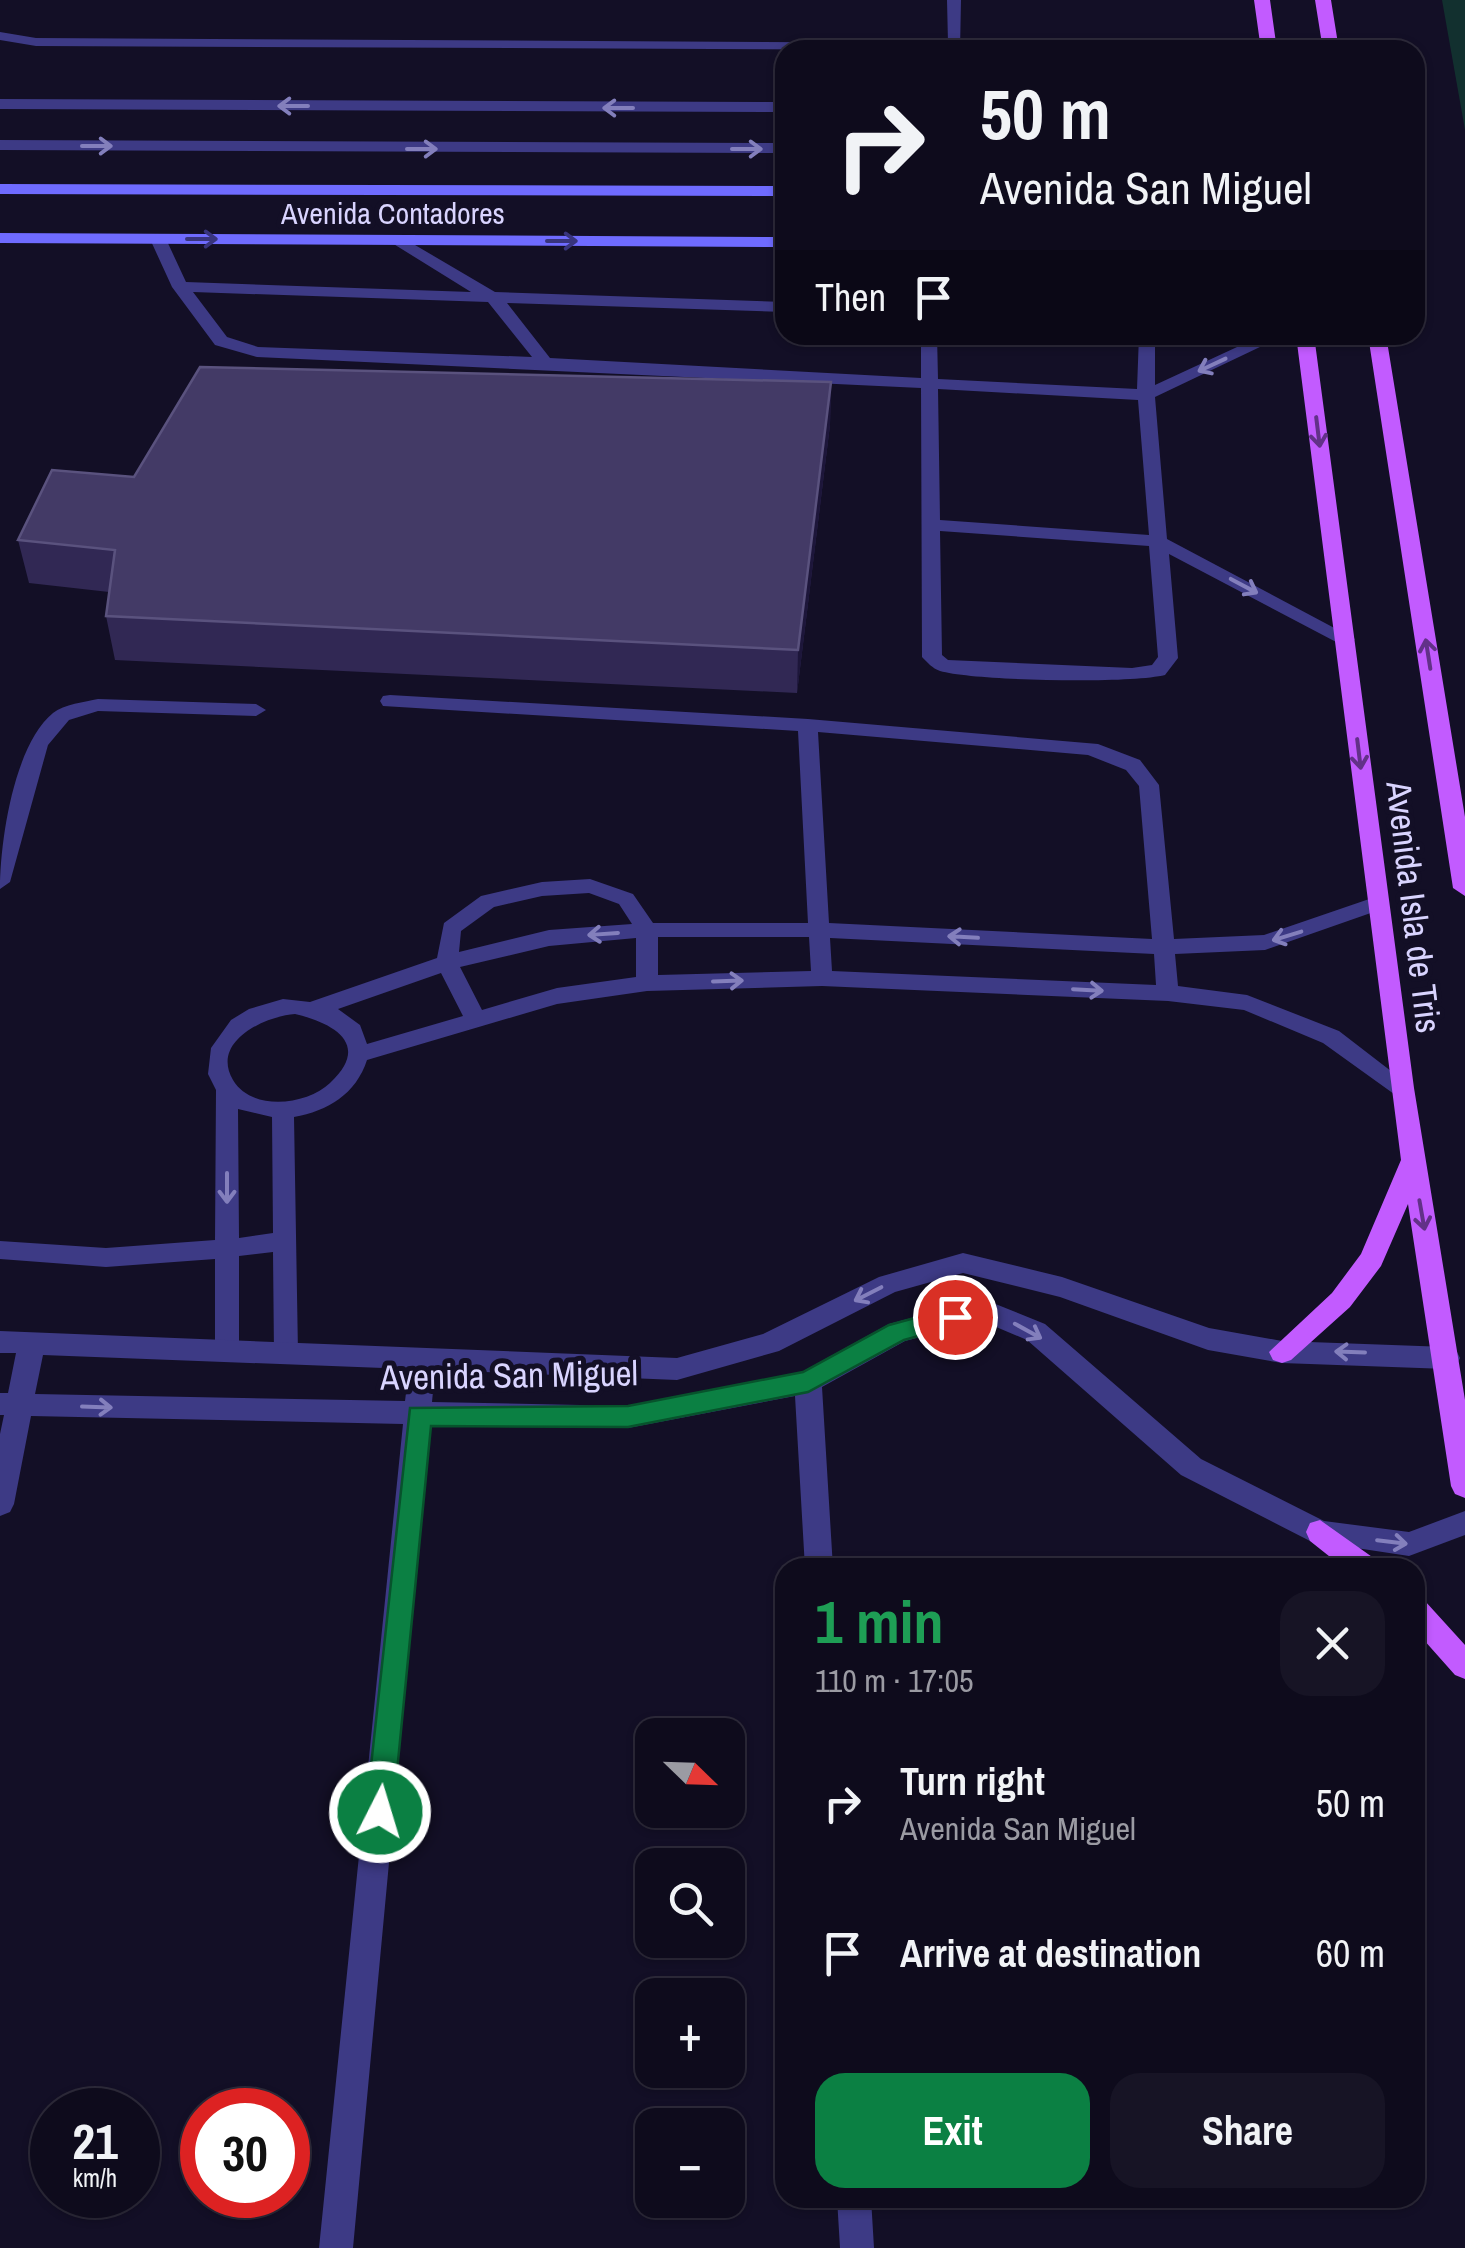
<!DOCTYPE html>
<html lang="en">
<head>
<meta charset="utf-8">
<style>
	:root { --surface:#0e0b1c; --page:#171425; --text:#f1f3f6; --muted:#9b9ba3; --line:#2e2b3b; --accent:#0b8043 }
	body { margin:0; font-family:"Archivo Narrow",sans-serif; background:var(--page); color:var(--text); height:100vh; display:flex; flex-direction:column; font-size:38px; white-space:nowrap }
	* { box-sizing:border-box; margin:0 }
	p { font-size:32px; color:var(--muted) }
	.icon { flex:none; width:55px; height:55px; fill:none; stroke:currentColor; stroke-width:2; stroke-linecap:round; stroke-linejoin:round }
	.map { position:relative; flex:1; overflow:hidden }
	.drawer { position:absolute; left:775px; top:1558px; width:650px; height:650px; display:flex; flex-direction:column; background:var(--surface); border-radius:30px; box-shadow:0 2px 8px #0004,0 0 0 2px var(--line) }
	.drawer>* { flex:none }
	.top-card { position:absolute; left:775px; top:40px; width:650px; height:305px; border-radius:30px; box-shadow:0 2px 8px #0004,0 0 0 2px var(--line); background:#0e0b1c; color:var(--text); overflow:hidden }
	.needle { width:65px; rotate:113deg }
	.fabs { position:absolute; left:635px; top:1718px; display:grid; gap:20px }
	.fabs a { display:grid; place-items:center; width:110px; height:110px; border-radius:20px; background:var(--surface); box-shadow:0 2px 8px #0004,0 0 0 2px var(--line); font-size:50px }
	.speed { position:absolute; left:30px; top:2088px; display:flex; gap:20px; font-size:50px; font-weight:700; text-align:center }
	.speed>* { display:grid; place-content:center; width:130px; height:130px; border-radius:50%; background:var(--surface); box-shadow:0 2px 8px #0004,0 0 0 2px var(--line); line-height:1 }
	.speed small { font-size:25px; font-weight:400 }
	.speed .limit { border:15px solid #d22; background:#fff; color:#111 }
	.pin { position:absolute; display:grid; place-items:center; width:85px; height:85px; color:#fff; margin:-42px; border:5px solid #fff; border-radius:50%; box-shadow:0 2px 10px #0007 }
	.me { position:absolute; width:110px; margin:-55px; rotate:5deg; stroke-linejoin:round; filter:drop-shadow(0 0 8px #0008) }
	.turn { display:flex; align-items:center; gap:35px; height:210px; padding:0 40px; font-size:45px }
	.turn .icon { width:130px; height:130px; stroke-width:2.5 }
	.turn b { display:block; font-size:70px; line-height:85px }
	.then { display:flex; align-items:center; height:95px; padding:0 40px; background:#0003; gap:20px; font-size:38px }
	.round { display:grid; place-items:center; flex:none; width:105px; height:105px; border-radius:30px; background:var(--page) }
	.overview { display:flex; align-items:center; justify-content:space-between; height:170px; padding:0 40px }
	h1 { font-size:60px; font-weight:700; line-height:75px; color:#1e9e55 }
	.button { display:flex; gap:20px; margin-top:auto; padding:20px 40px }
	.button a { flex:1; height:115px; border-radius:30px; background:var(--accent); color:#fff; font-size:40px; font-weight:700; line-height:115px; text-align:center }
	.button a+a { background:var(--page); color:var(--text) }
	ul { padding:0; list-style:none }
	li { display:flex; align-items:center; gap:30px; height:150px; padding:0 40px }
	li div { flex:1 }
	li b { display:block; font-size:38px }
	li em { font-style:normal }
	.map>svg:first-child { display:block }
</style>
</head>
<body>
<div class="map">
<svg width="1465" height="2248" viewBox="0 0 1465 2248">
	<rect width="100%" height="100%" fill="#130f26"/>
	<path fill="#12302f" d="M1442 0H1465V130Z"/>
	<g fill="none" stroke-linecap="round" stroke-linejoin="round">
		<path fill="#3d3a85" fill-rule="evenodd" d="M947 0H961L960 50 36 46 0 40V32L36 38 948 43Z
			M0 99 785 102V112L0 109Z
			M0 140 785 143V153L0 150Z
			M158 234 166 239 186 282 471 292 392 243 390 240 398 235 495 292 785 302V312L507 303 550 358 921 378V335H937L938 379 1137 389 1139 335H1155V385L1263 335H1285L1155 397 1167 539 1355 639 1352 643H1338L1169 554 1178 658 1165 675C1129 684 975 681 940 671 932 668 928 663 922 657L921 388 257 357 215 345 172 287 150 239ZM193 292 488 302 532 357 258 347 227 337ZM938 389 1138 400 1149 535 940 520ZM940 531 1149 546 1158 657 1152 665 1132 668 948 660 942 655Z
			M390 695 808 719 1098 744 1140 760 1159 785 1174 939 1264 935 1378 896 1388 903 1385 908 1265 950 1175 954 1178 986 1247 995 1339 1031 1413 1088 1402 1096 1394 1094 1323 1043 1244 1010 1168 1001 822 986 647 991 557 1004 367 1060C356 1094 328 1111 294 1117L298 1353 295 1360 286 1363 277 1360 274 1353 273 1252 239 1256V1351L236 1358 227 1361 218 1358 215 1351V1259L106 1267 0 1259V1241L106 1248 215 1240 216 1090 208 1074 211 1048 231 1020 249 1009 283 999 310 1002 437 958 444 923 481 896 542 882 590 879 633 894 653 923H808L798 731 383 706 380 701 383 696ZM818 732 1088 755 1126 770 1139 786 1152 939 829 923ZM589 893 619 904 632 924 549 930 459 952 461 931 494 907 542 896ZM658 937H809L811 971 658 975ZM636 938V977L557 988 482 1010 460 967 549 946ZM830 938 1154 954 1156 985 832 971ZM441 973 463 1016 367 1044 360 1025 338 1009ZM295 1014C333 1023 372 1044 330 1083 307 1105 252 1112 233 1080 210 1041 266 1016 295 1014ZM238 1109 272 1117 273 1233 239 1238Z
			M98 699 256 704 266 710 256 716 98 711 69 720 48 745 10 882 0 889C0 841 14 745 53 713 64 704 85 702 98 699Z"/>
		<path fill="#3d3a85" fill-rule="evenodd" d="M963 1253 1062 1277 1209 1328 1282 1341 1447 1347 1456 1350 1460 1358 1456 1366 1447 1369 1282 1363 1208 1350 1060 1297 963 1273 895 1292 779 1351 677 1380 435 1370 432 1402 628 1406 802 1372 889 1324 983 1299 1045 1324 1201 1459 1324 1521 1409 1532 1465 1511V1535L1409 1556 1310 1541 1181 1475 1027 1340 982 1321 905 1341 822 1387 833 1568H805L795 1396 628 1428 430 1424 353 2248H319L403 1424 31 1416 14 1504 10 1512 0 1516V1434L4 1415H0V1393H8L16 1353H0V1331L677 1358 763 1334 879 1277ZM43 1355 409 1369 405 1401 35 1394Z
			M837 2198H871L874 2248H840Z"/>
		<path fill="#6f6bff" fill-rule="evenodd" d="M0 184 785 186V196L0 194Z
			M0 233 785 237V247L0 243Z"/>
		<path fill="#c25bff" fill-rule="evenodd" d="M1254 0H1270L1277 50H1261Z
			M1315 0H1331L1339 50H1323Z
			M1296 335H1314L1414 1088 1465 1400V1498L1455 1494 1451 1486 1408 1204 1381 1266 1350 1307 1291 1360 1282 1363 1273 1360 1269 1352 1332 1293 1361 1254 1401 1160Z
			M1368 335H1386L1465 817V896L1453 888Z
			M1320 1520 1375 1559 1379 1568H1344L1310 1541 1306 1532 1310 1523Z
			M1415 1597 1425 1601 1465 1645V1679L1455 1675 1415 1630Z"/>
	</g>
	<path fill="#312854" d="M831 382 830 425 797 693 115 660 106 616 109 592 29 583 18 540Z"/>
	<path fill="#1d163a" d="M831 382 830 425 797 693 798 650Z"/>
	<path fill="#433a66" stroke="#5a527e" stroke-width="2.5" d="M200 367 831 382 798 650 106 616 115 550 18 540 52 470 134 477Z"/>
	<defs><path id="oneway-shaft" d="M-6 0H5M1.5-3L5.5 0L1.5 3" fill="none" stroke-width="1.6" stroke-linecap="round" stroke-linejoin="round" transform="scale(2.5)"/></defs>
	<g stroke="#837fbc">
		<use href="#oneway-shaft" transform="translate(293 106) rotate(-180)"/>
		<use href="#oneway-shaft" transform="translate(618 108) rotate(180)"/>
		<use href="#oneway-shaft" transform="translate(97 146)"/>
		<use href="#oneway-shaft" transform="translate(422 149)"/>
		<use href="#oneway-shaft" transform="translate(747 149)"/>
		<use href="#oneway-shaft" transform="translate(1212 365) rotate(155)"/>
		<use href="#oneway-shaft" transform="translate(1244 586) rotate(28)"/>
		<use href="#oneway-shaft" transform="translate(603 934) rotate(176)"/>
		<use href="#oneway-shaft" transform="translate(1287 936) rotate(163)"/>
		<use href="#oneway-shaft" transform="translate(963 937) rotate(-177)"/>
		<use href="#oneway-shaft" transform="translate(728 981) rotate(-2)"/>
		<use href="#oneway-shaft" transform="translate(1088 990) rotate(3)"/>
		<use href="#oneway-shaft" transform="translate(227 1188) rotate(90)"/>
		<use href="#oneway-shaft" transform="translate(868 1294) rotate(153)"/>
		<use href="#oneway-shaft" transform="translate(1028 1331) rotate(29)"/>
		<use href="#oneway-shaft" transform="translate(1350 1352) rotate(-178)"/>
		<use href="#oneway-shaft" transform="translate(97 1407) rotate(2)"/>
		<use href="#oneway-shaft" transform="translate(1392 1542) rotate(7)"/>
	</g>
	<g stroke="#38347d">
		<use href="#oneway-shaft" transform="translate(202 239)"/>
		<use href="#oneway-shaft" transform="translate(562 241)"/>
	</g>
	<g stroke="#623188">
		<use href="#oneway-shaft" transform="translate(1318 432) rotate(83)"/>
		<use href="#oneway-shaft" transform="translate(1428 654) rotate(-99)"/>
		<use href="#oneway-shaft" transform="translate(1359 754) rotate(83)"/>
		<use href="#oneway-shaft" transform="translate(1422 1215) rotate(80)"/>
	</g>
	<path fill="#0b8043" stroke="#07532c" stroke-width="2.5" d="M955 1307 963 1310 967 1317 963 1324 904 1340 808 1392 628 1427 431 1426 393 1812 389 1821 380 1825 370 1821 366 1812 410 1408 628 1406 803 1372 889 1325Z"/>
	<g text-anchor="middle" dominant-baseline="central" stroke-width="10" stroke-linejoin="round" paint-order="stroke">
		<g font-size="30" fill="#d9d4ff" stroke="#130f26">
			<text x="393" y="213">Avenida Contadores</text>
		</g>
		<g font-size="35" fill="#d9d4ff" stroke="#130f26">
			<text transform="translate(1414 907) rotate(83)">Avenida Isla de Tris</text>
			<text transform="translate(509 1375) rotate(-1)">Avenida San Miguel</text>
		</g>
	</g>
</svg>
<div class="fabs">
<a><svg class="needle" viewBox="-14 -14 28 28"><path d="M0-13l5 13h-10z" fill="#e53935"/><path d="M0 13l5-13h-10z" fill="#9b9ba3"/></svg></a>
<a><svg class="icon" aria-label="search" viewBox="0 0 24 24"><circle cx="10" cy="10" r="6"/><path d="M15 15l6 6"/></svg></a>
<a>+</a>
<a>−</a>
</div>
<div class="speed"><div>21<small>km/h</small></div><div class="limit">30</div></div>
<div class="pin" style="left:955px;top:1317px;background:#d93025"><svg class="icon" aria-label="arrive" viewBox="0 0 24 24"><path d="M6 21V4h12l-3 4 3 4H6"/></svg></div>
<svg class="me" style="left:380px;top:1812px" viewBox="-20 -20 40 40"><circle r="17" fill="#0b8043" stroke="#fff" stroke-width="3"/><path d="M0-11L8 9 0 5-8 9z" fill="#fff"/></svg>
<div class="top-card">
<div class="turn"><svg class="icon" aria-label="right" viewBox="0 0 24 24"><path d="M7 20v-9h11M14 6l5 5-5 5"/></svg><div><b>50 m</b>Avenida San Miguel</div></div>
<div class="then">Then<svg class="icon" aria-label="arrive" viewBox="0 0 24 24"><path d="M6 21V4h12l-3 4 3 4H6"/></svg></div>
</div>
<section class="drawer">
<div class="overview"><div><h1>1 min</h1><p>110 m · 17:05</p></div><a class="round"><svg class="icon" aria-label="close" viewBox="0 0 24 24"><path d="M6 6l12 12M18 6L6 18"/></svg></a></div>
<ul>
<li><svg class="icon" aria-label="right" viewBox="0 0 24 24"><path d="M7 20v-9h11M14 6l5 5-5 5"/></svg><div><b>Turn right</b><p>Avenida San Miguel</p></div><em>50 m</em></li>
<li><svg class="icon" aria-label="arrive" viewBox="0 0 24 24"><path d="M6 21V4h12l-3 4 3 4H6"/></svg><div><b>Arrive at destination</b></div><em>60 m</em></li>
</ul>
<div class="button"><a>Exit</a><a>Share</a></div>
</section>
</div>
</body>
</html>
